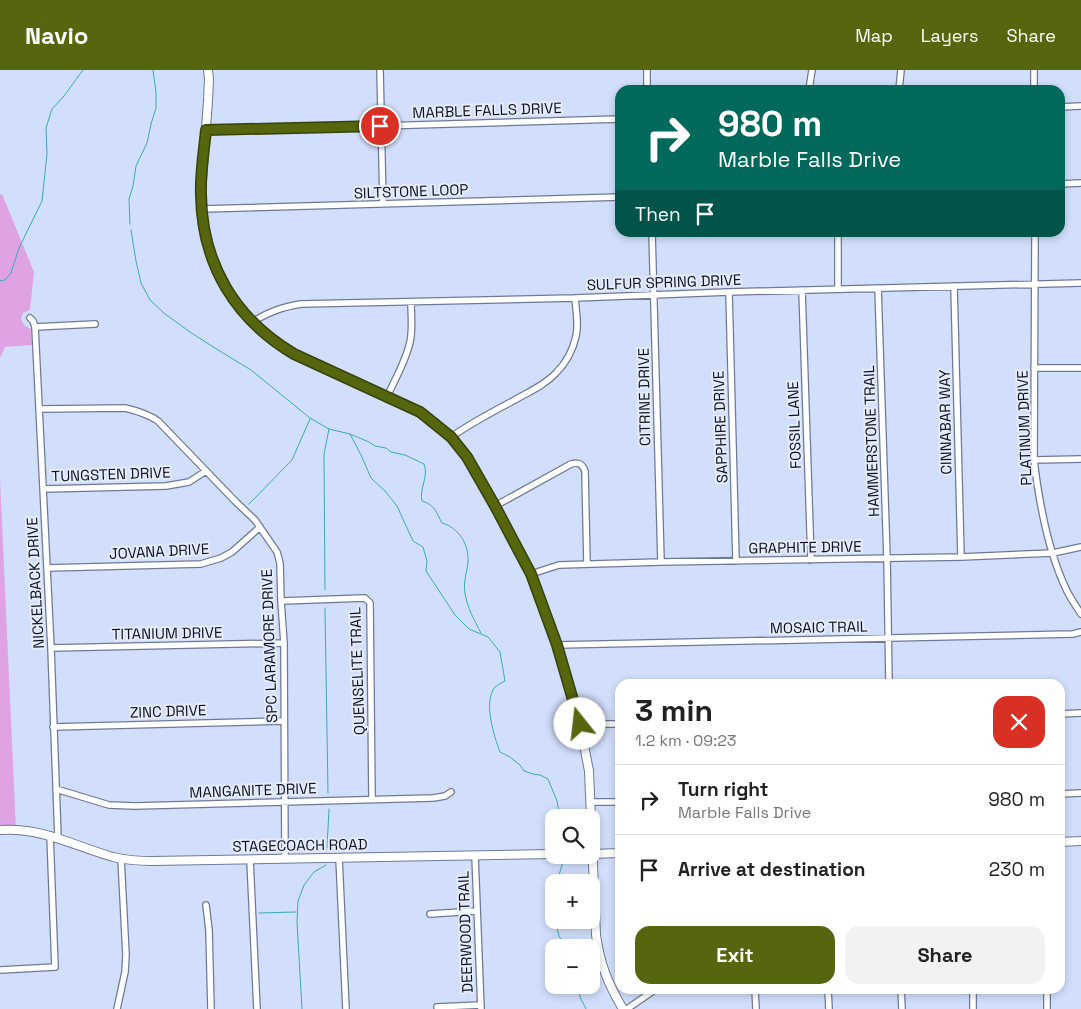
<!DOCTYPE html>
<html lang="en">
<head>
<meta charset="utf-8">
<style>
	:root { --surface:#fff; --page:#f2f2f2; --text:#222; --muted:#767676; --line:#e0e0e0; --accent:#56660e }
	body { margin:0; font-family:"Space Grotesk",sans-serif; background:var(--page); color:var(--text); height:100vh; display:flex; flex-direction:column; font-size:19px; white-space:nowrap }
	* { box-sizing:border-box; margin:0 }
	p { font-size:16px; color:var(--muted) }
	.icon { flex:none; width:28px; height:28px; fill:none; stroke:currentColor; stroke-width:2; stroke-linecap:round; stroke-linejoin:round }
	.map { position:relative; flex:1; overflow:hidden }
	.sheet { position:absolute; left:615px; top:609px; width:450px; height:315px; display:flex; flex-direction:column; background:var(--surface); border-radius:15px; box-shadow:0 2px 8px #0003 }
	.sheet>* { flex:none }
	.banner { position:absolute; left:615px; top:15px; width:450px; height:152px; border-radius:15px; box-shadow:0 2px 8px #0003; background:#00695c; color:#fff; overflow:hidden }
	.controls { position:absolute; left:545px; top:739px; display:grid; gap:10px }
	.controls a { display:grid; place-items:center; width:55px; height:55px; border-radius:10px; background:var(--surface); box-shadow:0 2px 8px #0003; font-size:25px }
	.pin { position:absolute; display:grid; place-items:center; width:42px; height:42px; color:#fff; margin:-21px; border:2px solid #fff; border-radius:50%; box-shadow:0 1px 5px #0007 }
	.me { position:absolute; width:55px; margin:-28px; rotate:344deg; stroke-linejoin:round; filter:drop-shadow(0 0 4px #0008) }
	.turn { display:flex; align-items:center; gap:18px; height:105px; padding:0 20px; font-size:22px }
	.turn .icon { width:65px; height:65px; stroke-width:2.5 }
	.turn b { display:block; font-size:35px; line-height:42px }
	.then { display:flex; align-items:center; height:48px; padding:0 20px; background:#0003; gap:10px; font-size:19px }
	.round { display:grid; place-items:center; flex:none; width:52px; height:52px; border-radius:15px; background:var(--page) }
	.summary { display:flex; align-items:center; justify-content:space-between; height:85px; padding:0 20px }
	h1 { font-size:30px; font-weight:700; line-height:38px }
	.action { display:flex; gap:10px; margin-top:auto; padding:10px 20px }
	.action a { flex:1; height:58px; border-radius:15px; background:var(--accent); color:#fff; font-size:20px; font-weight:700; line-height:58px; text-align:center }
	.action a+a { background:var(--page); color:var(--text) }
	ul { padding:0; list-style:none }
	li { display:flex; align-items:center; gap:15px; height:70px; padding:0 20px; border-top:1px solid var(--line) }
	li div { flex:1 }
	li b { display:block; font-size:19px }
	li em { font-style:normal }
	header { display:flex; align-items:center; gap:30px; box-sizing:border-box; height:70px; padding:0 25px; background:var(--accent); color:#fff }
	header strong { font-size:24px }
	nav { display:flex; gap:28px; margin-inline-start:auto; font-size:18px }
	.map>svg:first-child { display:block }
</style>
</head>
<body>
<header>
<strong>Navio</strong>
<nav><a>Map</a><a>Layers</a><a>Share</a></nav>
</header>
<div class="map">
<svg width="1081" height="939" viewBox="0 0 1081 939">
	<rect width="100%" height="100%" fill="#d1dffc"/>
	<path fill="#dfa3e4" d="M2 124 34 202 30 240 23 243 21 249 24 255 31 259 32 275 5 277 0 288V125Z
		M0 409 16 760 0 761Z"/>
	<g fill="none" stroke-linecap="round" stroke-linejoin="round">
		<path stroke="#3ca9b8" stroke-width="1" d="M130 154 129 129 133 116 136 96 147 73 151 54 156 38V22L153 0
			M131 160 136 191 141 213 150 230 165 244 190 262 218 280 251 300 310 348 329 359 350 364 361 385 371 408 385 421 397 436 413 471 423 477 427 491 426 501 455 545 469 559 488 567 500 582 505 611C502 612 498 615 495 617 483 632 494 666 500 682L510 687 520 695 524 701 533 704 540 705 548 709 557 731 560 748
			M0 211 5 210 11 203 19 178 42 131 47 84 46 58 52 39 64 26 83 0
			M350 364 369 372 375 376 386 378 391 382 405 385 424 394C429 407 419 419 422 431 435 435 436 442 442 453 459 458 469 474 468 492 467 502 463 512 465 523 467 537 474 550 481 563
			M249 434 292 390 310 349
			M325 520 324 384 329 359
			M325 538 328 723
			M327 778 329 739
			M557 812 565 785
			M259 843 296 842
			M555 850 559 866 567 878
			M578 915 580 927 586 939
			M302 939 297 852 298 831 304 815 314 802 326 795"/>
		<defs>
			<path id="street" d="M380 0 383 134
				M647 0V20
				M1034 0V20
				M809 20 812 0
				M899 20 901 0
				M1060 37 1081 36
				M206 60 380 56 620 49
				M1060 114 1081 113
				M202 139 620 127
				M652 162 661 492
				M838 162V219
				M1035 162 1034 390C1039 432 1048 482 1067 521 1071 529 1076 536 1081 544
				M954 216 961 487
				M878 218 887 488 889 614
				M802 220 811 490
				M729 222 736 491
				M30 248 33 251 35 257 51 578 58 768
				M252 252C269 242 282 237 301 234L575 228 729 222 1081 213
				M35 257 95 254
				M1034 298H1081
				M387 327C395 309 406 291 410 272 413 259 411 245 411 232
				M39 339 125 338C138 341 148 344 158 351L236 432 255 450 277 482 280 493 281 531 284 573 285 789
				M451 367C470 354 490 343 511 332 526 323 544 316 556 303 566 293 573 280 576 266 579 254 576 241 575 228
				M1034 390 1081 389
				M43 419 166 416 189 412 206 401
				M495 436 571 394C578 392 582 393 585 401L587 494
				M47 498 201 494 221 488 232 482 260 457
				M531 504 559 495 661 492 961 487 1053 483 1081 477
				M281 531 365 528 370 533 372 729
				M557 575 1073 564 1081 562
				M51 578 284 573
				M1060 644 1081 643
				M580 654H620
				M53 657 284 651
				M56 719 109 735 135 736 433 728 445 726 451 722
				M1060 724 1081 723
				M591 732H620
				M475 785 481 939
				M339 788 346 939
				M250 790 257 939
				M206 835 209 860 211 939
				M430 844 476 841
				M0 900 55 897 50 765
				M755 919 756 939
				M828 919 829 939
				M901 919 902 939
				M973 919V939
				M1047 919V939
				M437 937 481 935
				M117 939 125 902 126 885 121 788
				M627 939 656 919"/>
			<path id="secondary" d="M208 0 209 9 208 31 201 124C202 138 202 153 205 167 207 177 212 187 216 196 233 236 256 262 294 284L419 342 435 353 451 367 467 387 478 405 531 504 557 575 580 654 589 701 596 865C600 894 608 914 623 939
				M0 760C42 757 74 776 113 787 126 790 139 791 152 791L554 784
				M1060 772 1081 771
				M591 784 620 783"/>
		</defs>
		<use href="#street" stroke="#6e7a95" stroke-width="8"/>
		<use href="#secondary" stroke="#6e7a95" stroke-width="10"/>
		<use href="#street" stroke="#fff" stroke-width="5.5"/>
		<use href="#secondary" stroke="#fff" stroke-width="8"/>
	</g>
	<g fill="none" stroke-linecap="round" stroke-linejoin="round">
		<defs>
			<path id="route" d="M380 56 206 60C204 81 200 104 201 125 202 194 235 249 294 284L420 342 435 354 451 367 467 387 495 436 531 504 557 575 580 654"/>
		</defs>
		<use href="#route" stroke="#384209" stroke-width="12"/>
		<use href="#route" stroke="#56660e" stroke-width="9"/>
	</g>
	<g text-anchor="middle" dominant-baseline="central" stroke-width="4" stroke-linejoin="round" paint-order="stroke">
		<g font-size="15" fill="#0d121c" stroke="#e4ecfe">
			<text transform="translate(487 40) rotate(-2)">MARBLE FALLS DRIVE</text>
			<text transform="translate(411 121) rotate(-2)">SILTSTONE LOOP</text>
			<text transform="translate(664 212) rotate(-2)">SULFUR SPRING DRIVE</text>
			<text transform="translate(644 327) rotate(-91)">CITRINE DRIVE</text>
			<text transform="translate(945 352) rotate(-91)">CINNABAR WAY</text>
			<text transform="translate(794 355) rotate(-92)">FOSSIL LANE</text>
			<text transform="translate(720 357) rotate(-92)">SAPPHIRE DRIVE</text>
			<text transform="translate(1024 358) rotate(-92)">PLATINUM DRIVE</text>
			<text transform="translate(871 371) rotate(-92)">HAMMERSTONE TRAIL</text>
			<text transform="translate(111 404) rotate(-2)">TUNGSTEN DRIVE</text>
			<text transform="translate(805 477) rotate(-1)">GRAPHITE DRIVE</text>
			<text transform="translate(159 481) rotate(-3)">JOVANA DRIVE</text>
			<text transform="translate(35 513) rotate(-93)">NICKELBACK DRIVE</text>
			<text transform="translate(819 557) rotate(-1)">MOSAIC TRAIL</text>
			<text transform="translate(167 563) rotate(-1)">TITANIUM DRIVE</text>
			<text transform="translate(269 576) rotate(-92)">SPC LARAMORE DRIVE</text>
			<text transform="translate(357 601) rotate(-92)">QUENSELITE TRAIL</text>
			<text transform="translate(168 641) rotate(-2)">ZINC DRIVE</text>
			<text transform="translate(253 720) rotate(-2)">MANGANITE DRIVE</text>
			<text transform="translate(300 775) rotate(-1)">STAGECOACH ROAD</text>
			<text transform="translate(465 862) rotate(-92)">DEERWOOD TRAIL</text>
		</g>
	</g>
</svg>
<div class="controls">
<a><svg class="icon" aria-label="search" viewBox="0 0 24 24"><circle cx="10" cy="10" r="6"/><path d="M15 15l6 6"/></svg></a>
<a>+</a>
<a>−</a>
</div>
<div class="pin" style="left:380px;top:56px;background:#d93025"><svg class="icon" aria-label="arrive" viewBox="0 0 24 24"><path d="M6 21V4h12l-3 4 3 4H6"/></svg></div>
<svg class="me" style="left:580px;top:654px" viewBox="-20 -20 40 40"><circle r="19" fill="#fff"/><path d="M0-13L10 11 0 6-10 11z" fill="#56660e"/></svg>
<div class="banner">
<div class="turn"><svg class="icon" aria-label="right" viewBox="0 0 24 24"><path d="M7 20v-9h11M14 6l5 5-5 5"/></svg><div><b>980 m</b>Marble Falls Drive</div></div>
<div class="then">Then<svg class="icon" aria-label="arrive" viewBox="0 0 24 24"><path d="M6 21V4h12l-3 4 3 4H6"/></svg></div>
</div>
<section class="sheet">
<div class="summary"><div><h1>3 min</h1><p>1.2 km · 09:23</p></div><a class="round" style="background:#d93025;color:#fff"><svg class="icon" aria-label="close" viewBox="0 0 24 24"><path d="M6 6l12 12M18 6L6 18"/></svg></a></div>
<ul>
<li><svg class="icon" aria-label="right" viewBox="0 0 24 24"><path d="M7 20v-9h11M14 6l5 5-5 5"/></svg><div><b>Turn right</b><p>Marble Falls Drive</p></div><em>980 m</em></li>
<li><svg class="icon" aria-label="arrive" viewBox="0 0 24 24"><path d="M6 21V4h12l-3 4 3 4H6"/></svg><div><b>Arrive at destination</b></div><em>230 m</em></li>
</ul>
<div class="action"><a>Exit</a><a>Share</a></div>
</section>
</div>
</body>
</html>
